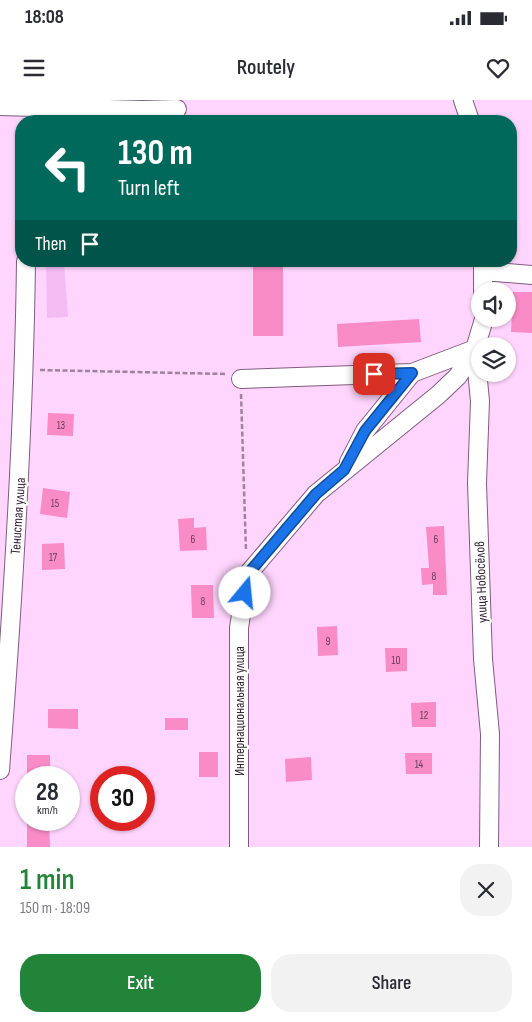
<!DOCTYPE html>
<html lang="en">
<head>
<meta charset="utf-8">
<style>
	:root { --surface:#fff; --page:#f2f2f3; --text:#2b2b33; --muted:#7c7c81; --accent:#218438 }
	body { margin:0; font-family:"Sofia Sans Condensed",sans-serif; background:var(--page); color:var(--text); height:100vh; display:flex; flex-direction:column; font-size:19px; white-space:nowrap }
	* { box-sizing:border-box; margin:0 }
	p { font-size:16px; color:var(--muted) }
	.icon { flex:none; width:28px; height:28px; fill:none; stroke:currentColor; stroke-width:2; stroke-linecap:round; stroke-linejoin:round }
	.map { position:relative; height:747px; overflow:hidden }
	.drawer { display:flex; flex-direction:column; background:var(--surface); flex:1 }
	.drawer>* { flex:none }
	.top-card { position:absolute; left:15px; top:15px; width:502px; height:152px; border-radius:20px; box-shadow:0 1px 4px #0004; background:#00695c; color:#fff; overflow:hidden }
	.buttons { position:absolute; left:471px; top:182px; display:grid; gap:10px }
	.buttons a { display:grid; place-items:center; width:45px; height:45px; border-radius:50%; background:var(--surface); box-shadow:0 1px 4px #0004; font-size:25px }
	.speed { position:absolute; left:15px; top:666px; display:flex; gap:10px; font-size:25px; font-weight:700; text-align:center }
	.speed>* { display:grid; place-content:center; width:65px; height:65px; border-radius:50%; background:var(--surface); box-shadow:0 1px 4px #0004; line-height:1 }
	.speed small { font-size:12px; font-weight:400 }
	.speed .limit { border:8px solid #d22; background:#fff; color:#111 }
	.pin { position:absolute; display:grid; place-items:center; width:42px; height:42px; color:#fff; margin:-21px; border-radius:10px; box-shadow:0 2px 8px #0006 }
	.me { position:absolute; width:55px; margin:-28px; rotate:17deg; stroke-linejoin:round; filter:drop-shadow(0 0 4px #0008) }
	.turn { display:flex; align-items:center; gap:18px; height:105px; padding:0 20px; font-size:22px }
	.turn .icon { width:65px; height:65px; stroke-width:2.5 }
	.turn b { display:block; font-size:35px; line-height:42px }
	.then { display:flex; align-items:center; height:48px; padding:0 20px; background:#0003; gap:10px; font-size:19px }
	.round { display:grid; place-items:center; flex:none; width:52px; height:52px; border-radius:20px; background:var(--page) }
	.headline { display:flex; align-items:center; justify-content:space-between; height:85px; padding:0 20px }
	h1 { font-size:30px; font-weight:600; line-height:38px; color:var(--accent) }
	.action { display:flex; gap:10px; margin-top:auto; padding:10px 20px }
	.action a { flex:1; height:58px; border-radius:20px; background:var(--accent); color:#fff; font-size:20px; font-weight:600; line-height:58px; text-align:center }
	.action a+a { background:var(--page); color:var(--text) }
	.status { display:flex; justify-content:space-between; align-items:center; height:35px; padding:0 25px; background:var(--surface); direction:ltr }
	.status svg { height:14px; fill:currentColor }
	header { display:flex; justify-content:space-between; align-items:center; height:65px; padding:0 20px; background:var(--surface); font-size:22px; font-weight:600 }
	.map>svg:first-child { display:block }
</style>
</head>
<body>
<div class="status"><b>18:08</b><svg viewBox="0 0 49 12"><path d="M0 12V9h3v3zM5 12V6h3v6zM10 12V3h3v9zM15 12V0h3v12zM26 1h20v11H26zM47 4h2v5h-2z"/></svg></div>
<header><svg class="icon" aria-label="menu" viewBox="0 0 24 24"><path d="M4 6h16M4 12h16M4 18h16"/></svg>Routely<svg class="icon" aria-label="heart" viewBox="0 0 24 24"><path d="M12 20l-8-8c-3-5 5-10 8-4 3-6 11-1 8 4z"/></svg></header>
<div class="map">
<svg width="532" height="747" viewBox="0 0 532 747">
	<rect width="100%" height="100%" fill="#ffd5fd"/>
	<path fill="#f4bcf3" d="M46 161H64L68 217 47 218Z"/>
	<path fill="#f98bc7" d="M253 161H283V236H253Z
		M513 192H532V233L511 232Z
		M419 219 421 242 338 247 337 224Z
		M48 313 74 314 73 336 47 335Z
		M43 388 70 392 67 418 40 414Z
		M194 418V428L206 427 207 450 180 451 178 419Z
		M444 426 447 495H433V484L422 485 421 468H429L426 427Z
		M64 443 65 469 42 470V444Z
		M191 485H213L214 518H192Z
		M337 526 338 555 318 556 317 527Z
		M385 548H407V571L386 572Z
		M436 602V627H412L411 603Z
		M48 609H78V629L48 628Z
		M165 618H188V630H165Z
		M199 652H218V677H199Z
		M405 653H432V674H406Z
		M27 655H50V678H27Z
		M311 657 312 680 286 682 285 659Z
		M27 722H49L50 747H27Z"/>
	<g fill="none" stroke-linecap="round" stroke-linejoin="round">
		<defs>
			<path id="street" d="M463 0 470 21
				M0 6 143 10 177 9
				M483 161V191
				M483 171 532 175
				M484 219 475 249 480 301 477 383 483 559 490 634 489 747
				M241 279 412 273
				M349 362 365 331 412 273 475 249
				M0 670C13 501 24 331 26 161
				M239 747V528L247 475 316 394 438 295 458 276 475 249"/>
		</defs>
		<use href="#street" stroke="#805c80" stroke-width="20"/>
		<path stroke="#a0829f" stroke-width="2.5" stroke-dasharray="5 2.5" stroke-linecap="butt" d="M40 270 227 274
			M241 294 246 451"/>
		<use href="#street" stroke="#fff" stroke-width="18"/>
	</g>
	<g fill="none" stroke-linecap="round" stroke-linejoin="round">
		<defs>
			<path id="route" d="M245 493 247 475 316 394 344 370 365 331 412 273 374 274"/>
		</defs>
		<use href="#route" stroke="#114b97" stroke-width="12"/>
		<use href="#route" stroke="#1a73e8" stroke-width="9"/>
	</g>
	<g text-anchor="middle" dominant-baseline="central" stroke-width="4.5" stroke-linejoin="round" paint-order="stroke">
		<g font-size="11" fill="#643e58">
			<text x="61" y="325">13</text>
			<text x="55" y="403">15</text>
			<text x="193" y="439">6</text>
			<text x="436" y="439">6</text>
			<text x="53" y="457">17</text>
			<text x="434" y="476">8</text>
			<text x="203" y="501">8</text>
			<text x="328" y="541">9</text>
			<text x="396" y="560">10</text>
			<text x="424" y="615">12</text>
			<text x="419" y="664">14</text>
		</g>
		<g font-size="14" fill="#332433" stroke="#fff">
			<text transform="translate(18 416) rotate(-86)">Тенистая улица</text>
			<text transform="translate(481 482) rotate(-92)">улица Новосёлов</text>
			<text transform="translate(239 611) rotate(-90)">Интернациональная улица</text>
		</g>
	</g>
</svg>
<div class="buttons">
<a><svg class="icon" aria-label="sound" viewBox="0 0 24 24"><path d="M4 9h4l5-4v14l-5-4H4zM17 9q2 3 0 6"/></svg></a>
<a><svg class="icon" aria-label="layers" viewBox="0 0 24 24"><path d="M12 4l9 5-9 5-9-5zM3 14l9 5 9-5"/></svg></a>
</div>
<div class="speed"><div>28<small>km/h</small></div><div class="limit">30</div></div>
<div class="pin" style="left:374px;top:274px;background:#d93025"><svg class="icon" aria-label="arrive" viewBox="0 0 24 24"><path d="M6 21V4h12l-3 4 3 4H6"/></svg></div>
<svg class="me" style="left:245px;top:493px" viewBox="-20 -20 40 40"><circle r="19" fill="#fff"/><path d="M0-13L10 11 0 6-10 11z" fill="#1a73e8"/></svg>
<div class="top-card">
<div class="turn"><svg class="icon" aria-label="left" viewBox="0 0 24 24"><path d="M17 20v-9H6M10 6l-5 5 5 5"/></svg><div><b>130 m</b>Turn left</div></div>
<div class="then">Then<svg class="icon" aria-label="arrive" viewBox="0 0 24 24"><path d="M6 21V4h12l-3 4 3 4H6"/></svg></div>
</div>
</div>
<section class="drawer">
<div class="headline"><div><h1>1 min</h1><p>150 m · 18:09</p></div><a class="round"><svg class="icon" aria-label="close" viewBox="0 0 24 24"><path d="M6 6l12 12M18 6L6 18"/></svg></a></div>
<div class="action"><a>Exit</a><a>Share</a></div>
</section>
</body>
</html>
